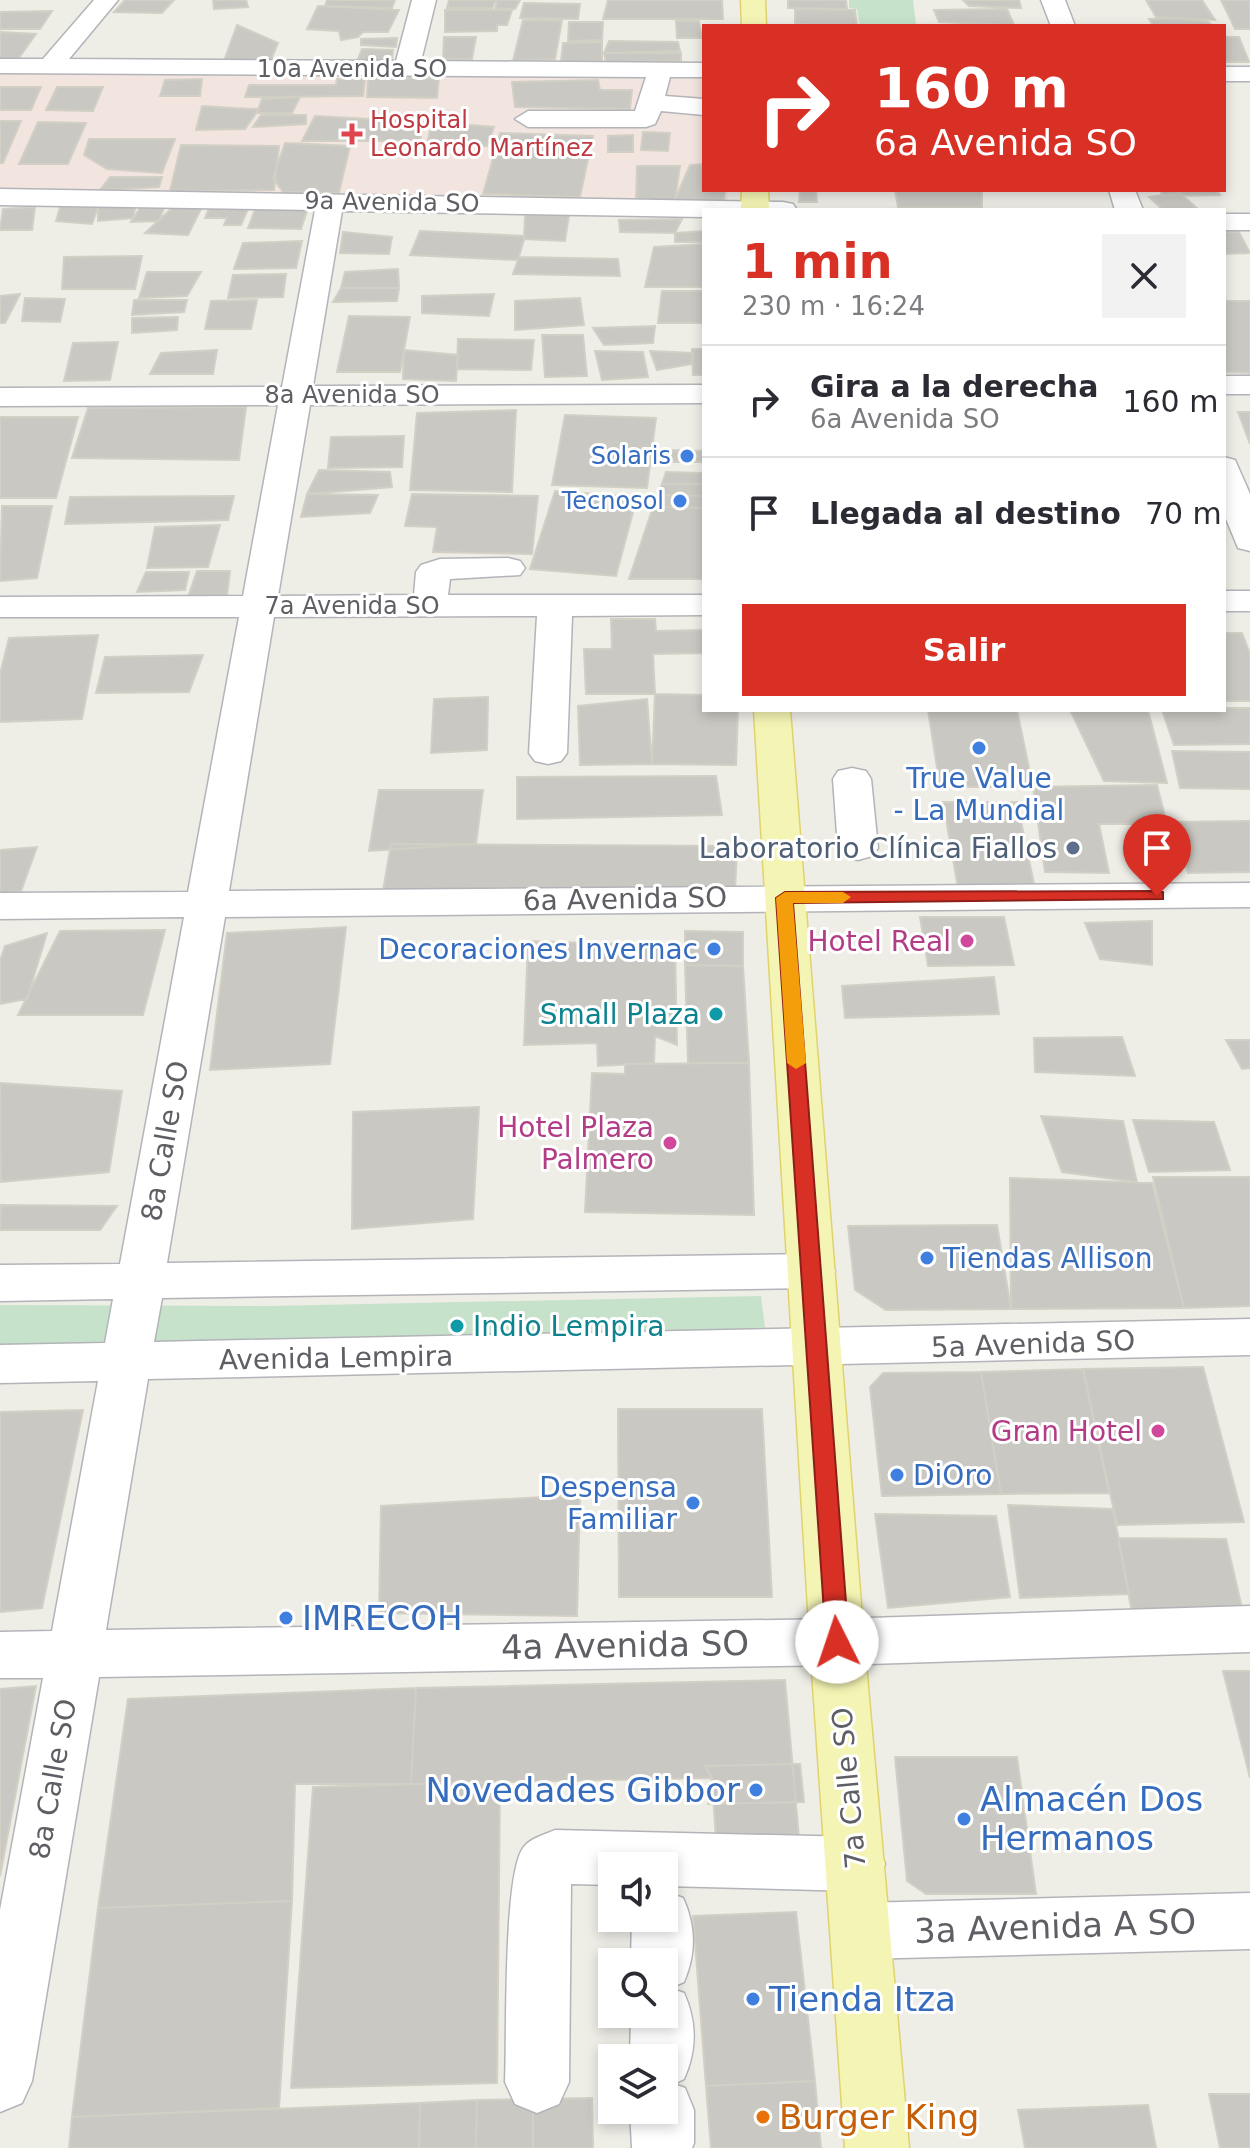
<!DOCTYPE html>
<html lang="es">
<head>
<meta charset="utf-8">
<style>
	:root { --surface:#fff; --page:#f2f2f3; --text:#2b2b33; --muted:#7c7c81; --line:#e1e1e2; --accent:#d93025 }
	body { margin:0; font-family:"DejaVu Sans",sans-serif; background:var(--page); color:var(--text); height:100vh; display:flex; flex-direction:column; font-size:30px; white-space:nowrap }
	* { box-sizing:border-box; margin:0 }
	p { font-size:26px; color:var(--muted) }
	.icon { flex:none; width:44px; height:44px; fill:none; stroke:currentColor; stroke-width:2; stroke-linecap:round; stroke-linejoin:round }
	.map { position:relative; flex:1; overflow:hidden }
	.sheet { position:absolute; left:702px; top:208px; width:524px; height:504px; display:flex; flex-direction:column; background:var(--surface); border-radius:0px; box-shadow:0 4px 12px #0003 }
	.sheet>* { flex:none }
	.top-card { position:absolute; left:702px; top:24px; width:524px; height:168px; border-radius:0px; box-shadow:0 4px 12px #0003; background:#d93025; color:#fff; overflow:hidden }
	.controls { position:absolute; left:598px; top:1852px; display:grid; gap:16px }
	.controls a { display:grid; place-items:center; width:80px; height:80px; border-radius:0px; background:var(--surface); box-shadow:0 4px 12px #0003; font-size:40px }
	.pin { position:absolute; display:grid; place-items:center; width:68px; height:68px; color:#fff; margin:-82px -34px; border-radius:50% 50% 50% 0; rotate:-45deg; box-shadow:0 0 8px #0007 }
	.pin .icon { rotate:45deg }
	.me { position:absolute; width:88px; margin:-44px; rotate:356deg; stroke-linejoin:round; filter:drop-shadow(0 0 6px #0008) }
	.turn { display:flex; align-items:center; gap:28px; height:168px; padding:0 40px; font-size:36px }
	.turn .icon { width:104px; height:104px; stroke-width:2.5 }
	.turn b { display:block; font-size:56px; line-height:68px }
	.round { display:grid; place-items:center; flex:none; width:84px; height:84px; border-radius:0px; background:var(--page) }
	.headline { display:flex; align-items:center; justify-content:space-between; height:136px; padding:0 40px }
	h1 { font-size:48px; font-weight:700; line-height:60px; color:var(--accent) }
	.button { display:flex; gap:16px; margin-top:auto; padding:16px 40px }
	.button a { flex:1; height:92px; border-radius:0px; background:var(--accent); color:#fff; font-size:32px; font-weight:700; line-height:92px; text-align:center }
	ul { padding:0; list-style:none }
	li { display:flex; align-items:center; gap:24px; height:112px; padding:0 40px; border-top:2px solid var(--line) }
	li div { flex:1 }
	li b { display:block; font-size:30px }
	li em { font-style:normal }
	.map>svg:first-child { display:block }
</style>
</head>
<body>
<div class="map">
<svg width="1250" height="2148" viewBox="0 0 1250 2148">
	<rect width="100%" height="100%" fill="#eeede6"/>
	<path fill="#f2e4df" d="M0 73 704 78V190H728V204L0 193Z"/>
	<path fill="#c6e2cb" d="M849 0H913L916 25 860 26 857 9 849 8Z
		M761 1296 767 1345 0 1363V1305L270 1306Z"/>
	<path fill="#c9c8c2" stroke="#d2d0c5" stroke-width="2" d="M125 0H174L162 13 114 12Z
		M213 0H246L248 7 214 9Z
		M327 0H395L392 8 325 6Z
		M449 0H496L492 8H447Z
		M498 0H520L515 9 495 8Z
		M608 0H722L723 19H603Z
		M788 0H846L847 9 788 8Z
		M963 0H1019L1021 8 969 6Z
		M1146 0H1202L1215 20 1156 17Z
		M1221 0H1250V29H1235Z
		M524 3 580 4 578 19 520 18Z
		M318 6 399 10 388 32H363L358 37 341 40 339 31 307 29Z
		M795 9 855 10 857 25 795 24Z
		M1007 9 1014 25 939 22 934 10Z
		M445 10H512L507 25H497V31L445 32Z
		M52 11 40 29H0V12Z
		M1177 18 1208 22 1213 26H1153L1149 19Z
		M523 20H562L555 59 513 61Z
		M676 21H699L702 38H677Z
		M569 22H603L602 40 568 41Z
		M237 25 278 43 271 60 224 61Z
		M0 32 36 34 16 62H0Z
		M444 37H476L472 59H443Z
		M1224 37H1239L1249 62H1224Z
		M397 38 396 47 361 45V39Z
		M609 41 678 42 680 51 604 53Z
		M602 42V61H561L563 43Z
		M362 49 393 50 392 62 356 64Z
		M604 53H681V61L606 62Z
		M368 78H439L437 98 367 97Z
		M202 79 200 96H160L165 80Z
		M337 79H365L363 96 245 97 249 85H336Z
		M598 80 600 90H632L630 109 515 107 512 82Z
		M0 87H41L31 110H0Z
		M57 87H103L93 111 46 110Z
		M300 97 292 113H257L262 99Z
		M202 106 234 108 259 109 245 129 196 130Z
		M261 115H306V124L253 127Z
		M315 116 424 122 420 141H302Z
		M0 121H21L3 163H0Z
		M38 122 86 123 68 164H19Z
		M432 122 494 127 487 146 427 144Z
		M643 132 670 133 668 151 641 150Z
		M500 133 593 136 580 197 483 194Z
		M633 135V152H608V136Z
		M89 139H175L162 173 107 169 84 155Z
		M285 143 350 146 339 193 283 192 273 178Z
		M181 145 279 146 274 190 170 191Z
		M704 164V190H725L724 201 674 202 690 165Z
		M637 166H680L675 200 636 202Z
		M110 177H162L159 187 100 190Z
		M800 190H816L817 202H799Z
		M895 190H982V207H898Z
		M1160 190H1217L1220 195 1163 196Z
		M1180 193 1199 210H1163L1149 197Z
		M136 204 133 218 98 221V207Z
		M203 205 188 235 145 233 173 207Z
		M35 207 32 230H0L3 209Z
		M60 207H98L92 224 56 221Z
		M256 207 308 208 301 229 248 228Z
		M140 208H164L159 221 131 222Z
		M209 208 248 209 241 225H224L227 218H205Z
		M525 215H569L565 241 524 239Z
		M682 219 675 233 620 232 619 220Z
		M420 231 525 236 518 260 410 255Z
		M704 231V242H675V233Z
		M343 232 392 237 389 254 340 253Z
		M1224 232H1239L1250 253 1224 254Z
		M302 241 296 268 234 269 243 243Z
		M704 244V287H645L654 247Z
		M142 256 135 289H62L64 257Z
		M519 257 618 259 620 276 513 274Z
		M398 269 399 288H341L345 272Z
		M147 272H201L187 296 139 298Z
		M286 274 283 297 228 298 233 275Z
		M341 288H399L397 301 333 302Z
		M662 291H704V323H658Z
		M20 294 5 323H0V296Z
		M494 294 489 316 422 313V296Z
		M25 298 65 299 60 322 22 321Z
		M580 298 584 325 515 330V301Z
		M134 300H187L184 312 132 315Z
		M257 300 251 329H205L211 301Z
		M1224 301H1250V373L1224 372Z
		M349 316 410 317 400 372H337Z
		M178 317 177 330 132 333V318Z
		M655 326 653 343 604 345 593 328Z
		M542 335H583L587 376 545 377Z
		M458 339 534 340 531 370 457 369Z
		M118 342 110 380 64 381 73 343Z
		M692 349H704V375H693Z
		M217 350 213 374H150L161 353Z
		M404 350 458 355 456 381 403 379Z
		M595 351 643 352 648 377 602 380Z
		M650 351 693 353 692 364 657 370Z
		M246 407 239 460 72 458 88 408Z
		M516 410 512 492 410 490 417 413Z
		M1238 412H1250V444Z
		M565 415 656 418 647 488 552 485Z
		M0 417H78L56 498H0Z
		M404 436 402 467 328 468 331 437Z
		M670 450 704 451V462H669Z
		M319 470 390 472 392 487 307 494Z
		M666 472 704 473V484H662Z
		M662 484H704V496L658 495Z
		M555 491 637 497 616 576 530 569Z
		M307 494 378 495 370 513 301 517Z
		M412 494 538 496 532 554 433 552 437 527 405 526Z
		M658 495 704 496V508L653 507Z
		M234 496 228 520 65 524 70 497Z
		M2 506H52L37 578 0 581Z
		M653 507 704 508V579H629Z
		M220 525 208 567 147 568 155 527Z
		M197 571H230L227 596 188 597Z
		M146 572H189L185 590 137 592Z
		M611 619H655L656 631 704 630V653L653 654 655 694H586L584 649H612Z
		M1224 633H1242L1250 654V701H1224Z
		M98 635 82 719 0 722V674L9 638Z
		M203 655 189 692 96 693 105 657Z
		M655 694 704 695V710H738L736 765 652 764Z
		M488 697 487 750 431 753 434 699Z
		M647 699 652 764 580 765 578 706Z
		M1224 708H1250V744L1174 745 1162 710Z
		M928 710H1017L1033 787H940Z
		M1070 710H1148L1167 783 1104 781Z
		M1172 751 1250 752V789L1180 788Z
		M716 776 722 815 517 819V777Z
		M1157 785 1167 824H1099L1109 873 1045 872 1033 787Z
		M379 790H483L476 844 369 851Z
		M943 802H1017L1034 884 958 888Z
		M1250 821V872L1188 873 1172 822Z
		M391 844 737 846 735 892 383 891Z
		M37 847 21 891 0 893V850Z
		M920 917H1004L1014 965 928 966Z
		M1152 921V965L1100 959 1085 923Z
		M346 927 330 1064 210 1070 227 933Z
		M165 930 143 1015H18L60 931Z
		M685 931 743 932V966L685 965Z
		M47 933 27 999 0 1004V961L5 946Z
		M528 941 675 946 677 1045 655 1036 654 1063 598 1066 597 1043 524 1045Z
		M685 965 743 966 749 1063H688Z
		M994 977 999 1014 845 1018 842 986Z
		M1122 1037 1135 1076 1035 1072 1034 1038Z
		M1226 1040H1250V1068L1242 1069Z
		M749 1063 754 1215 585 1212 592 1073 625 1074V1064Z
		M0 1083 122 1091 109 1172 1 1182Z
		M479 1107 473 1219 352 1229 353 1112Z
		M1041 1116 1123 1121 1137 1182 1062 1172Z
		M1133 1120 1214 1122 1230 1170 1149 1172Z
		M1153 1177H1250V1306L1184 1308Z
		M1010 1178 1152 1183 1184 1308 1011 1309Z
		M117 1206 100 1230H0L1 1205Z
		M997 1225 1011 1309 886 1310 855 1290 848 1226Z
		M1203 1367 1244 1522 1117 1525 1083 1369Z
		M1083 1369 1109 1493 1001 1494 981 1372Z
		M981 1372 1001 1494 882 1496 870 1387 883 1373Z
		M618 1409H762L772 1597H619Z
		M83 1410 42 1608 0 1612V1412Z
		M580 1495 577 1616 379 1613 381 1506Z
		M1008 1505 1113 1509 1129 1594 1020 1598Z
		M875 1514 996 1516 1010 1597 888 1608Z
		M1118 1538 1226 1539 1242 1608 1132 1613Z
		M1223 1671H1250V1778Z
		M785 1680 799 1838 716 1840 712 1778 411 1784 416 1688Z
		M36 1686 0 1876V1689Z
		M416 1688 411 1784H295L292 1901 98 1908 128 1699Z
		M895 1757H1017L1036 1894H926L907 1881Z
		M800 1764 804 1802 708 1804 712 1778 705 1766Z
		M500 1782 497 2083 291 2088 313 1787Z
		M292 1901 279 2108 72 2117 98 1908Z
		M796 1912 815 2081 706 2086 693 1916Z
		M815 2081 821 2148H711L706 2086Z
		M1209 2094H1250V2148H1220Z
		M592 2098 593 2148H533V2099Z
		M533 2099V2148H476L477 2100Z
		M477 2100 476 2148H419L420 2103Z
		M420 2103 419 2148H69L72 2117Z
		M1148 2105 1156 2148H1025L1018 2110Z"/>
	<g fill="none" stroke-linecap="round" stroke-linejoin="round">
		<defs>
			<path id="minor" d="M94 0H118L69 59 396 61 412 0H436L421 61 704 63V77H670L665 96 704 99V115L661 111 655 124 646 127H528L515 119 528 111H635L646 77 0 73V59H43Z
				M1041 0H1065L1075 26H1051Z
				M1224 67H1250V81H1224Z
				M0 189 783 202 793 204 797 210H704V217L342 211 313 386 704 385V403L310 405 278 596 414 595 416 572 421 565 440 559 508 558 520 561 525 568 520 575 450 579 448 595H704V615L572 616 567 753 561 761 548 764 535 761 529 753 537 616 274 617 229 891 1250 883V907L225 917 167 1263 811 1254 828 1259 835 1271 828 1283 811 1288 162 1298 154 1342 1250 1319V1355L148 1379 106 1630 837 1619 1250 1606V1652L837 1665 99 1677 32 2081 22 2103 0 2112V1910L43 1678H0V1632L52 1631 98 1381 0 1383V1345L105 1343 113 1299 0 1301V1265L120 1264 184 917 0 919V893L188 892 239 617H0V597L243 596 278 405 0 406V388L282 387 315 210 0 205Z
				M1109 190H1135L1143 210H1115Z
				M1224 214H1250V230H1224Z
				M1224 376H1250V394H1224Z
				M1224 457 1235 460 1250 494V551L1238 548 1224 514Z
				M1224 591H1250V611H1224Z
				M852 768 866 771 871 779 878 848 872 856 858 860 844 856 838 848 833 779 838 771Z
				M555 1830 855 1837 876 1845 885 1864 876 1883 855 1891 664 1886V1866H612V1885L571 1884 569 2082 559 2104 537 2113 515 2104 505 2082C507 2039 503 1876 523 1848 530 1838 544 1835 555 1830Z
				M664 1891 683 1898C696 1926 696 1954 684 1982L670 1988 684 1993C697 2022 697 2050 684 2079L674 2084 685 2088 694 2110V2143L692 2148H632L630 2110H664V2058H630L631 2014H664V1962H631L632 1918H664Z
				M1250 1893V1949L861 1959 840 1951 831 1931 840 1911 861 1903Z"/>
			<path id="major" d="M741 0H765L766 26H742Z
				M742 190H768L769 210H741Z
				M754 710H790L864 1642 909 2148H845L810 1642Z"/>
		</defs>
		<use href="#minor" stroke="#b3b4b9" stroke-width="3"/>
		<use href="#major" stroke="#e0d36d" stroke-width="3"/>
		<use href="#minor" fill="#fff" fill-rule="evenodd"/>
		<use href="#major" fill="#f4f5b4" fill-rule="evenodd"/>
	</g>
	<path fill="#d93025" stroke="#8d1f18" stroke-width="2" d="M1157 891 1163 892V899L793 903 849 1642 845 1649H829L826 1642 776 898 785 892Z"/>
	<path fill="#f59e0b" d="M785 892H843L851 897 843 903H793L806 1063 796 1069 787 1063 776 898Z"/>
	<path fill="#e0444e" stroke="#fff" stroke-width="3" d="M348 122h8v8h8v8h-8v8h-8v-8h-8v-8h8z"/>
	<g fill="#3f7fe0" stroke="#fff" stroke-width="3">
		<circle cx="687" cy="456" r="8"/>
		<circle cx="680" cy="501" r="8"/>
		<circle cx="979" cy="748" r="8"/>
		<circle cx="714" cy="949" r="8"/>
		<circle cx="927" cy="1258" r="8"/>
		<circle cx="897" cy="1475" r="8"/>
		<circle cx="693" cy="1503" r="8"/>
		<circle cx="286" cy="1618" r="8"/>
		<circle cx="756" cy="1790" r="8"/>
		<circle cx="964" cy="1819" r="8"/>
		<circle cx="753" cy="1999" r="8"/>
	</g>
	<circle fill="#5c6f8a" stroke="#fff" stroke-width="3" cx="1073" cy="848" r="8"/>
	<g fill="#d1479c" stroke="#fff" stroke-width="3">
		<circle cx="967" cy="941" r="8"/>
		<circle cx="670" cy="1143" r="8"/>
		<circle cx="1158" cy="1431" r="8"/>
	</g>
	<g fill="#0f9aa8" stroke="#fff" stroke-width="3">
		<circle cx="716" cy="1014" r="8"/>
		<circle cx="457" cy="1326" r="8"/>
	</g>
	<circle fill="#e8710a" stroke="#fff" stroke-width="3" cx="763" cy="2117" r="8"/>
	<g text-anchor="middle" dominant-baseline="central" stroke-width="6" stroke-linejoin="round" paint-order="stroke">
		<g font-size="24" fill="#5e5f64" stroke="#fff">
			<text x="352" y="69">10a Avenida SO</text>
			<text transform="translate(392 202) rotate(1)">9a Avenida SO</text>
			<text x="352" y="395">8a Avenida SO</text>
			<text x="352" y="606">7a Avenida SO</text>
		</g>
		<g font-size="24" fill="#be3a42" stroke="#fff" text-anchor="start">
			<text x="370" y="120">Hospital<tspan x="370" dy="28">Leonardo Martínez</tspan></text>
		</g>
		<g font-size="24" fill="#366cbe" stroke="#fff" text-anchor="end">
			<text x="671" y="456">Solaris</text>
			<text x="664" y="501">Tecnosol</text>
		</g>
		<g font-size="28" fill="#366cbe" stroke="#fff" text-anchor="end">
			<text x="979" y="778" text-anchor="middle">True Value<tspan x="979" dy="32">- La Mundial</tspan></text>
			<text x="698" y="949">Decoraciones Invernac</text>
			<text x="943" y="1258" text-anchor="start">Tiendas Allison</text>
			<text x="913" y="1475" text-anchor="start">DiOro</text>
			<text x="677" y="1487">Despensa<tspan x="677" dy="32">Familiar</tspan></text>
		</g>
		<g font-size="28" fill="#4e5e75" stroke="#fff" text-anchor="end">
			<text x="1057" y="848">Laboratorio Clínica Fiallos</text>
		</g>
		<g font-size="28" fill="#5e5f64" stroke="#fff">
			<text transform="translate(625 899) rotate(-1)">6a Avenida SO</text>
			<text transform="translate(165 1141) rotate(-80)">8a Calle SO</text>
			<text transform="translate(1033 1344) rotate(-2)">5a Avenida SO</text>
			<text transform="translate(336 1358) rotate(-1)">Avenida Lempira</text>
			<text transform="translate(53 1779) rotate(-80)">8a Calle SO</text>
			<text transform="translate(849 1788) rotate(-95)">7a Calle SO</text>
		</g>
		<g font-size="28" fill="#b23c85" stroke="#fff" text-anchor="end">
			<text x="951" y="941">Hotel Real</text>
			<text x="654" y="1127">Hotel Plaza<tspan x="654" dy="32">Palmero</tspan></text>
			<text x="1142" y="1431">Gran Hotel</text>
		</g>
		<g font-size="28" fill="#0d838f" stroke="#fff" text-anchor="end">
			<text x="700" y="1014">Small Plaza</text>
			<text x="473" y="1326" text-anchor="start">Indio Lempira</text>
		</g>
		<g font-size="34" fill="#366cbe" stroke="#fff" text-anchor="start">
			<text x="302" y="1618">IMRECOH</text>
			<text x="740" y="1790" text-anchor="end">Novedades Gibbor</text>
			<text x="980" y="1799">Almacén Dos<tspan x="980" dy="39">Hermanos</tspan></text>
			<text x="769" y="1999">Tienda Itza</text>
		</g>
		<g font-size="34" fill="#5e5f64" stroke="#fff">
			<text transform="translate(625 1645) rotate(-1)">4a Avenida SO</text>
			<text transform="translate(1055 1926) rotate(-2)">3a Avenida A SO</text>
		</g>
		<g font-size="34" fill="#c56008" stroke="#fff" text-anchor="start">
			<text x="779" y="2117">Burger King</text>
		</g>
	</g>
</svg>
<div class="controls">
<a><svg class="icon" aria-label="sound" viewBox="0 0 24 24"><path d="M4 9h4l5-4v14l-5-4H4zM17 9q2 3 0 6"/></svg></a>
<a><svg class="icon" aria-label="search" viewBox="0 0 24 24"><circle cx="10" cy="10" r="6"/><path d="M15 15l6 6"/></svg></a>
<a><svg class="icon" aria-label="layers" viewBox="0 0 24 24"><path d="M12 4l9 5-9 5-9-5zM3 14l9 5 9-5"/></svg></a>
</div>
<div class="pin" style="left:1157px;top:896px;background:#d93025"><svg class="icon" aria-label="arrive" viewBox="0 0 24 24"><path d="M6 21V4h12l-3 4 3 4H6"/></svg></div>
<svg class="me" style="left:837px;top:1642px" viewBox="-20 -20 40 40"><circle r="19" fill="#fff"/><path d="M0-13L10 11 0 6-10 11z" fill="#d93025"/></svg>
<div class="top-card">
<div class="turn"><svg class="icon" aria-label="right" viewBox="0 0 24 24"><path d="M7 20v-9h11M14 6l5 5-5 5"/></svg><div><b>160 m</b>6a Avenida SO</div></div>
</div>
<section class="sheet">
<div class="headline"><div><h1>1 min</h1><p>230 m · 16:24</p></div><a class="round"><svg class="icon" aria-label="close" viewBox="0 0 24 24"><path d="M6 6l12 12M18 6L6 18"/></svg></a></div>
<ul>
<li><svg class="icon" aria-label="right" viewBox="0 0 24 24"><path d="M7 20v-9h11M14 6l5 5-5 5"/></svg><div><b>Gira a la derecha</b><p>6a Avenida SO</p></div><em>160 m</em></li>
<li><svg class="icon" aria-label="arrive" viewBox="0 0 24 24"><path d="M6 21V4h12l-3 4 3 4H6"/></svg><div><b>Llegada al destino</b></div><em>70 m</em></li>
</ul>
<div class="button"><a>Salir</a></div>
</section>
</div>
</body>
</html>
